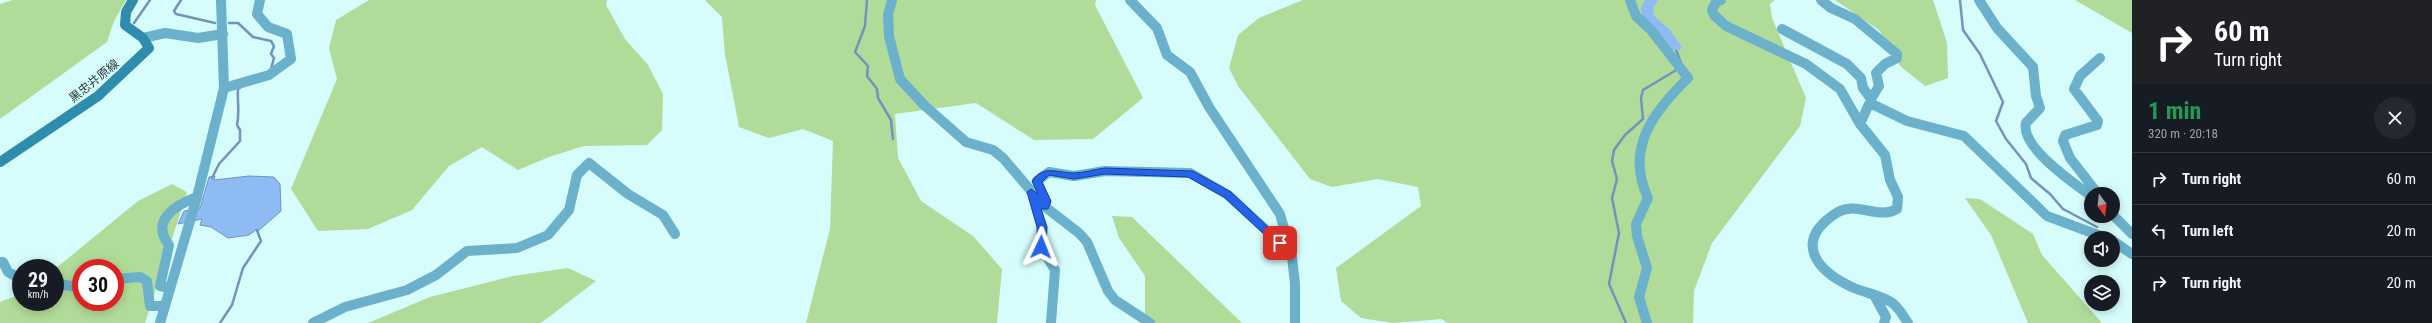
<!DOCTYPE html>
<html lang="en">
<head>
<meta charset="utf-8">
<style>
	:root { --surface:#171b24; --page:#242831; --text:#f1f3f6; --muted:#9ea1a6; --line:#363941 }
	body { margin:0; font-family:"Roboto Condensed","Noto Sans JP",sans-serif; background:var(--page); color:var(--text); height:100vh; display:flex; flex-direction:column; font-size:15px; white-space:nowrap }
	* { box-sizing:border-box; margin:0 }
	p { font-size:13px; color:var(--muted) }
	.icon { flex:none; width:22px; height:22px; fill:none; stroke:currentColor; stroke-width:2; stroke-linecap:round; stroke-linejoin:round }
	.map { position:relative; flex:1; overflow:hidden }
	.sheet { display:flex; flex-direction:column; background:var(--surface); width:300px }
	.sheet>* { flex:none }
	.guide { background:#202124; color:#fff; overflow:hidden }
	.needle { width:26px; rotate:165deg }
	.buttons { position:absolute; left:2084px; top:187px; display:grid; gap:8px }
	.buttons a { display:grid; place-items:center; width:36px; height:36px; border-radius:50%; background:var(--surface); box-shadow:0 2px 10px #0003; font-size:20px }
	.speed { position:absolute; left:12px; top:259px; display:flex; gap:8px; font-size:20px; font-weight:700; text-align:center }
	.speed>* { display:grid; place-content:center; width:52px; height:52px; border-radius:50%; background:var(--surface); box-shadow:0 2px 10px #0003; line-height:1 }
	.speed small { font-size:10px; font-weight:400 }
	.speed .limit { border:6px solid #d22; background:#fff; color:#111 }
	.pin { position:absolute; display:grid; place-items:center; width:34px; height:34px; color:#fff; margin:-17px; border-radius:8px; box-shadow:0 2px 6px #0006 }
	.me { position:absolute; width:44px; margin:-22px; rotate:2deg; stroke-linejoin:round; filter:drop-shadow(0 0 3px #0008) }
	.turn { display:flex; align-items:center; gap:14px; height:84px; padding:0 16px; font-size:18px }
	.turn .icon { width:52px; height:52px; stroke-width:2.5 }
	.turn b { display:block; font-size:28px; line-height:34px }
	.round { display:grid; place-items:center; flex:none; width:42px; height:42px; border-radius:21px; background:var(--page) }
	.headline { display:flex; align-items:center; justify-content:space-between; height:68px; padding:0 16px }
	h1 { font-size:24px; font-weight:700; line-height:30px; color:#1e9e55 }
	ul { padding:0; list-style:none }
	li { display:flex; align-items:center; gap:12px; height:52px; padding:0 16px; border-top:1px solid var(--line) }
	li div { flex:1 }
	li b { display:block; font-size:15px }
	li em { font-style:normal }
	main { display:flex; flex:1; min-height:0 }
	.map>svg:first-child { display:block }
</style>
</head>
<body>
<main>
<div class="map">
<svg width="2132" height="323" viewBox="0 0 2132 323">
	<rect width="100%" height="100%" fill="#d6fcfb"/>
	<path fill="#b1db99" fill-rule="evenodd" d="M13 0H126L114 21 107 42 0 119V4Z
		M369 0H607L606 5 625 39 648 65 663 94 662 130 647 145 584 146 549 157 518 170 482 147 449 166 412 210 368 229 318 231 291 189 337 79 329 48 336 20Z
		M705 0H1096L1095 5 1143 98 1093 139 1034 140 976 103 895 114 898 158 921 201 973 236 1002 269 997 323H806L830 229 833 141 803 129 769 138 739 127 725 54 722 17Z
		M1303 0H1775L1770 4 1772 18 1806 98 1800 126 1712 243 1694 291 1693 323H1447L1442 319 1393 323 1361 318 1341 301 1336 268 1421 206 1418 187 1378 179 1332 187 1310 179 1238 86 1229 68 1238 35 1259 18Z
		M1835 0H1933L1947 43 1948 78 1925 86 1900 66 1879 30Z
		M2075 0H2132V33Z
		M172 184 187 192 145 323H0V302L21 294V302H55V269L138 201ZM81 268H115V302H81Z
		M1965 198 1980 199 2033 234 2042 255 2102 323H2028L1991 235Z
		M1112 216 1132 217 1242 323H1145V276L1119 238Z
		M568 268 596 281 541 323H368L430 297 513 276Z"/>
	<path fill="#8fbbf4" stroke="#7194bc" d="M215 176 214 180 249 176 274 177 280 184 281 211 257 232 256 230 249 235 228 238 211 227 200 225 202 219 178 224 184 211 200 208 209 177Z"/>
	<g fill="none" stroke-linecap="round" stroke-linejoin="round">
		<path stroke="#7194bc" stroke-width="2.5" d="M181 0 174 11 176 14 215 23
			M867 0 865 26 855 52 868 66 867 76 877 89 878 98 891 120 893 139
			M1960 0 1963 30 1980 54 2003 102 1996 121 2006 139 2026 164 2031 178 2050 194 2063 209 2097 227
			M134 23 150 0
			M229 23H238L253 37 271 41 274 46 271 54 274 58 271 69
			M1675 47 1681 63
			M212 178 219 164 240 141V130L237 125C240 111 237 102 238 89L240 88
			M220 323 232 305 243 268 261 241 257 230
			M1626 323 1609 284 1619 233 1612 198 1617 179 1612 161 1614 150 1625 135 1643 119 1641 98 1643 90 1678 69"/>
		<path fill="#8fbbf4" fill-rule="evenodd" d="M1646 0H1658L1653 8 1654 16 1670 30 1682 47 1680 50H1670C1664 40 1639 19 1641 8 1641 6 1644 2 1646 0Z"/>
		<path stroke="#6bb1cc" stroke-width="10" d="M892 0 888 15 889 36 900 79 924 105 966 142 993 150 1003 158 1044 206 1079 233 1087 242 1108 291 1115 300 1150 323
			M1130 0 1157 28 1167 55 1190 72 1209 107 1280 214 1292 257 1295 284V323
			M1630 0 1636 16 1651 30 1688 78C1653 112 1625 149 1648 198L1636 224 1637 236 1647 268 1639 297 1647 323
			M1721 0 1716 2 1712 10 1714 15 1726 26 1806 64 1840 89 1860 124 1885 155 1890 180 1898 197 1897 209C1877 220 1858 201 1838 212 1793 240 1814 270 1854 288 1866 293 1879 295 1891 302 1899 307 1903 316 1908 323
			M1821 0 1831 8 1855 19 1897 54V58L1885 64 1876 73 1879 86 1871 99 1872 104
			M1979 0 1997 28 2033 67 2036 96 2040 108 2026 123C2020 147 2074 183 2091 196
			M1782 29 1847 64 1861 78 1863 88 1871 99
			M143 38 165 33 198 38 223 34
			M224 88 269 75 291 59 287 34 268 27 257 14 260 0
			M1860 124 1869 104H1872L1907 121 1964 136 2047 216 2106 238
			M2098 194 2070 158 2063 141 2065 135 2097 125 2098 121 2074 89 2080 76 2100 58
			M1033 196 1042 227 1041 247 1055 270 1051 323
			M1046 203 1037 181 1049 172 1074 176 1105 171 1190 173 1228 195 1291 253
			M2113 215 2132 234
			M2113 241 2132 254
			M0 262H3L8 272 21 279
			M115 279 140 277 147 281 150 306H165
			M55 283 81 288
			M170 288 160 286 169 245C150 221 175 205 197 197
			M1874 295 1886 317 1884 323
			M313 323 345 307 407 290 436 275 467 251 517 248 548 235 569 210 577 175 589 163 628 194 663 215 675 234"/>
		<path stroke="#6bb1cc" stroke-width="10" d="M160 323 197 197 224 88 221 0"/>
		<path stroke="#308cac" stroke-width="10" d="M0 162 98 96 149 48 143 38 125 25 126 12 133 0"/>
	</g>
	<path fill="#2563eb" stroke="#184099" d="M1105 168 1193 171 1231 192 1285 243 1280 247 1277 246 1224 197 1188 177 1105 174 1074 179 1049 175 1042 182 1051 201 1048 209H1041L1047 227 1046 247 1041 250 1038 249 1037 227 1027 192 1031 189 1038 194 1032 181C1044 164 1057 173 1074 173 1084 173 1095 169 1105 168Z"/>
	<g text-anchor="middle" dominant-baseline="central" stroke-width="4" stroke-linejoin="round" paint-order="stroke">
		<g font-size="12" fill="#2b3939" stroke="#d6fcfb">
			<text transform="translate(94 81) rotate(-39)">黒忠井原線</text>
		</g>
	</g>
</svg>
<div class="buttons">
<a><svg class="needle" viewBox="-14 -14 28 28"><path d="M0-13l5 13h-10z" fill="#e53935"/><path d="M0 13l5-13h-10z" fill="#9ea1a6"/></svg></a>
<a><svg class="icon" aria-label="sound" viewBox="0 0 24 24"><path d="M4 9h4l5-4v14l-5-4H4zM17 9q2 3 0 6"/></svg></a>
<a><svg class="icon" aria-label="layers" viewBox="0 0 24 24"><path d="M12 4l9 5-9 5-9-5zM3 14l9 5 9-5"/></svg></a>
</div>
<div class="speed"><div>29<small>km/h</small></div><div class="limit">30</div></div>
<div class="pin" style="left:1280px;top:243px;background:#d93025"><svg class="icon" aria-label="arrive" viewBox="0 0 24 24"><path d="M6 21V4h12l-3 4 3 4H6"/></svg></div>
<svg class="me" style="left:1041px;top:247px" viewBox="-20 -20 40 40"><path d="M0-17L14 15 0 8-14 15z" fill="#2563eb" stroke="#fff" stroke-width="4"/></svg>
</div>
<section class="sheet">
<div class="guide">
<div class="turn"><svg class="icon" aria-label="right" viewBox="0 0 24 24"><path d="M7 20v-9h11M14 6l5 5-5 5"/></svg><div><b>60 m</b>Turn right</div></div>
</div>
<div class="headline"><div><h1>1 min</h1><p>320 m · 20:18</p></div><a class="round"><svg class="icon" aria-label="close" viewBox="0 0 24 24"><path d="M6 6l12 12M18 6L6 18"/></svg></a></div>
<ul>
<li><svg class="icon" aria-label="right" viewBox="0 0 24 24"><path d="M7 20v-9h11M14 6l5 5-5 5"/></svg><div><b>Turn right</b></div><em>60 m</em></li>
<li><svg class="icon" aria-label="left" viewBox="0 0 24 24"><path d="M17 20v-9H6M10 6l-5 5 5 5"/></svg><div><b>Turn left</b></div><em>20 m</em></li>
<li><svg class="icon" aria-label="right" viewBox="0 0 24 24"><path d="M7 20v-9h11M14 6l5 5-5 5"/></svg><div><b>Turn right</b></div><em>20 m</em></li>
</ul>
</section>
</main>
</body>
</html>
